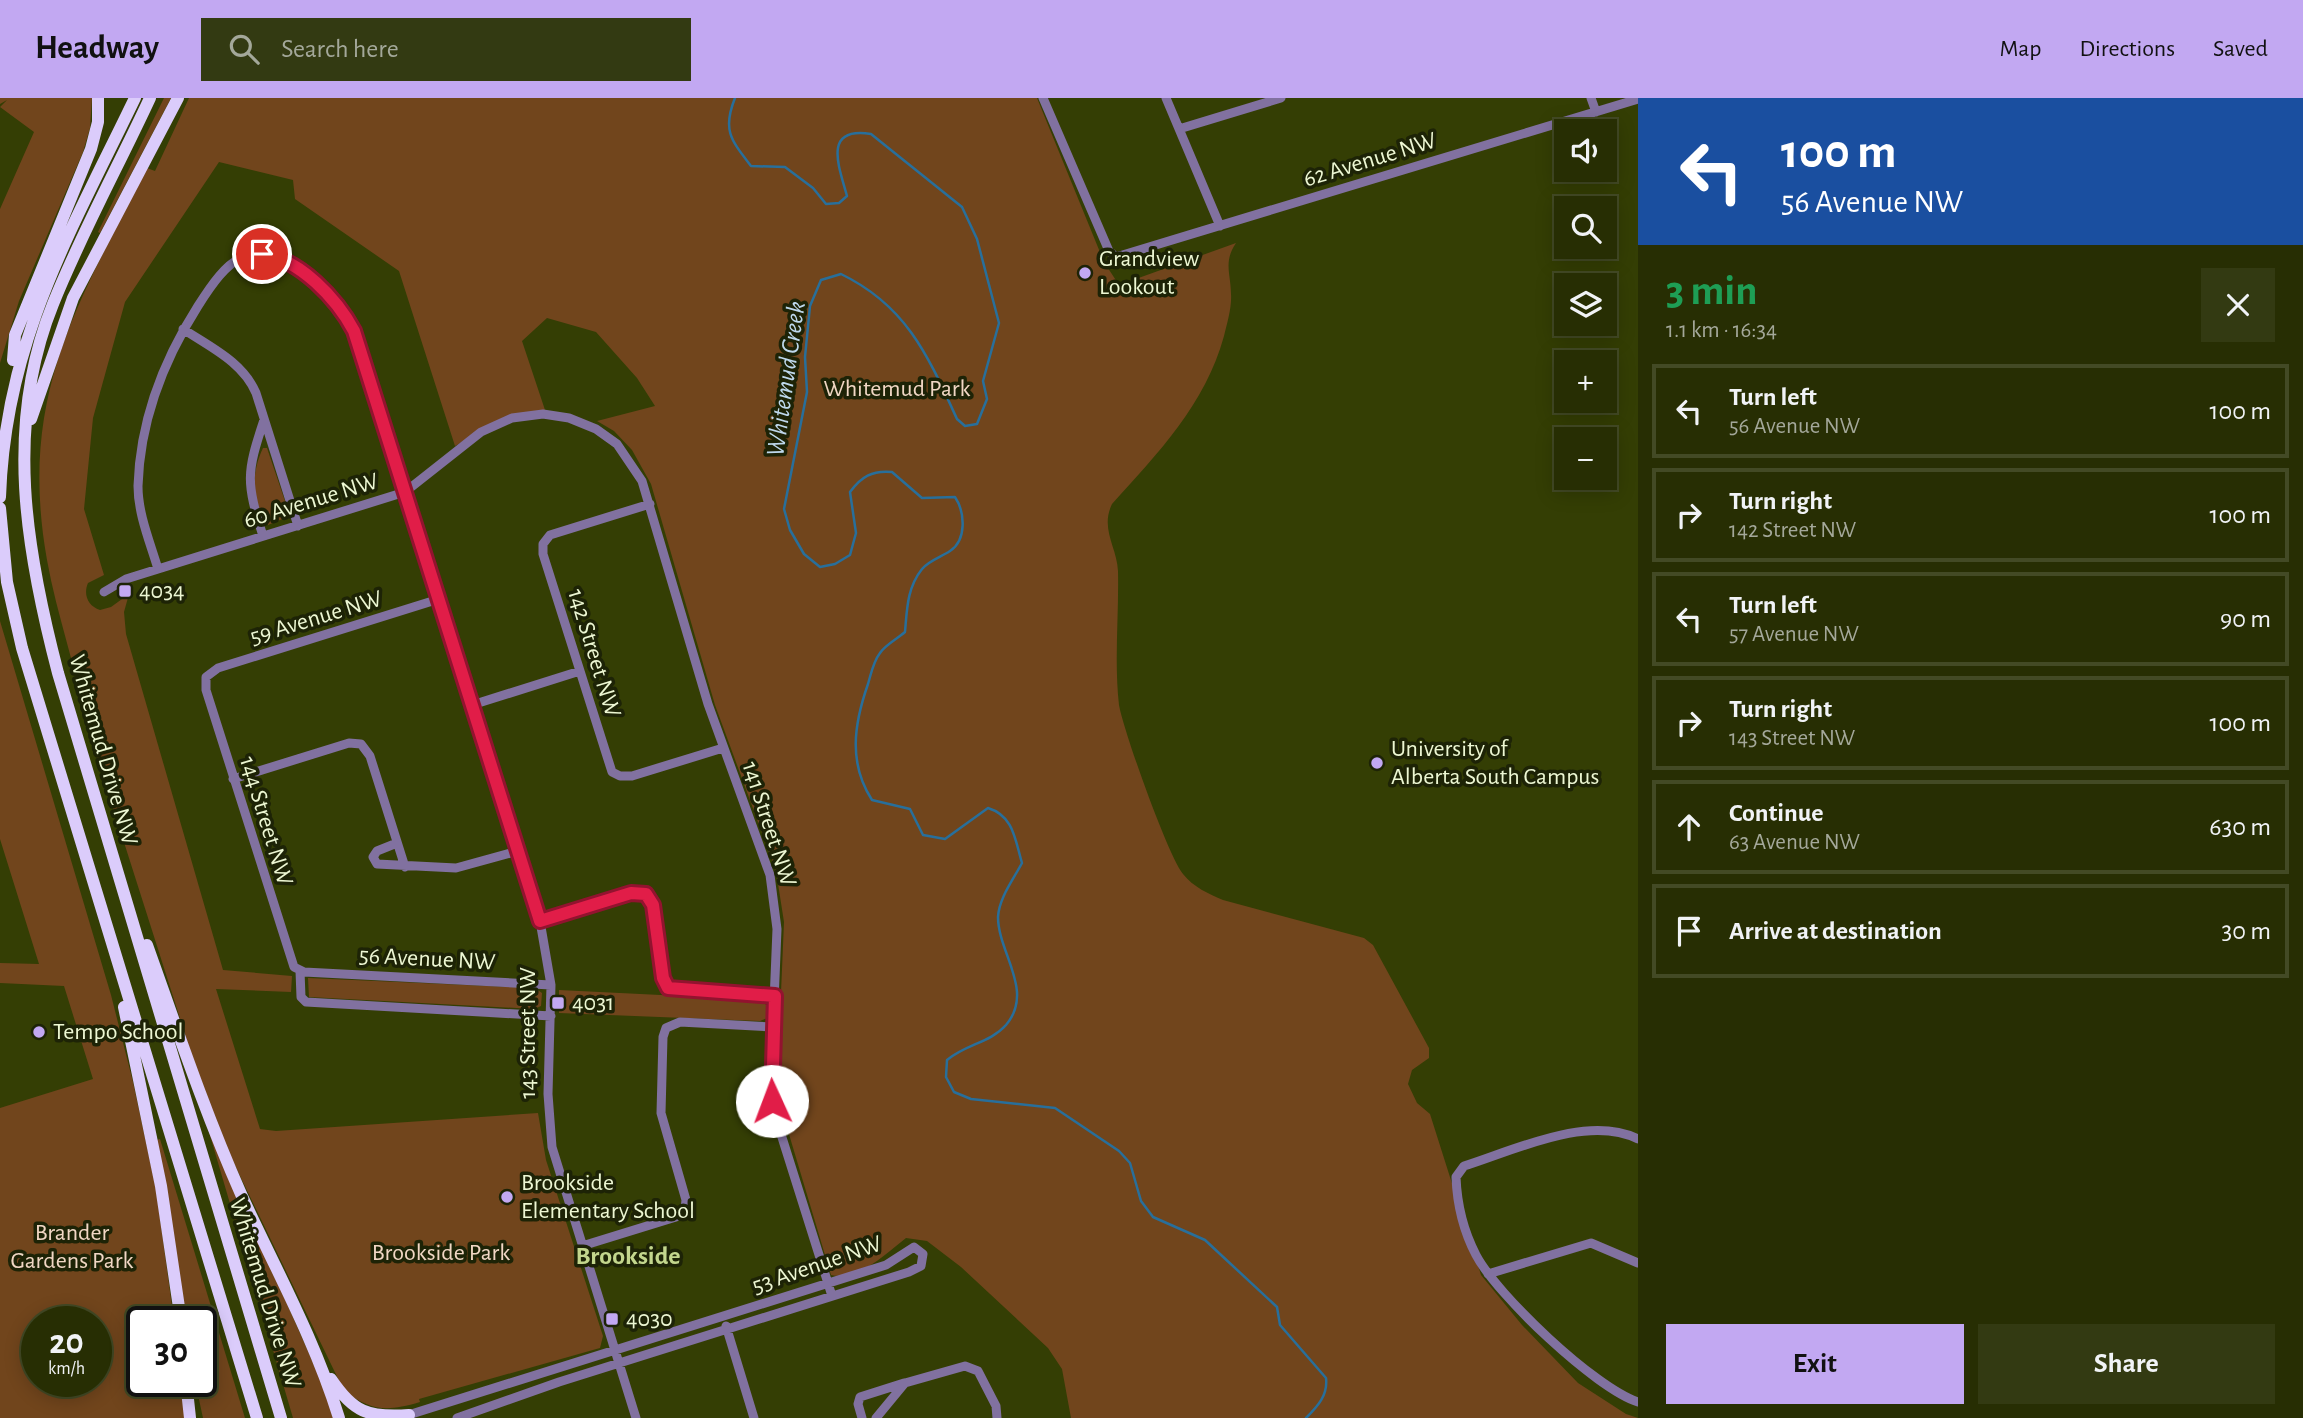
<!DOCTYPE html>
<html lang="en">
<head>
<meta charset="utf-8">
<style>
	:root { --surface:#272e03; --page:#333a12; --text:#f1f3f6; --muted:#a4a89a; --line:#434a25; --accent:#c2a8f2 }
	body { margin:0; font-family:"Alegreya Sans",sans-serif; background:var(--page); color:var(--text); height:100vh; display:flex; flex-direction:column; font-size:26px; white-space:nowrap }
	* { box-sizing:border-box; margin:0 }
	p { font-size:23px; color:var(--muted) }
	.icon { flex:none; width:38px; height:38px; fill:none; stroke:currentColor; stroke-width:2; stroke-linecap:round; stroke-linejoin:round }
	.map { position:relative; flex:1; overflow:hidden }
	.panel { display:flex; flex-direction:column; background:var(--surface); width:665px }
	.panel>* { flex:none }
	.hud { background:#1a4fa0; color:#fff; overflow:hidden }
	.tools { position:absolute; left:1554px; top:21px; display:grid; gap:14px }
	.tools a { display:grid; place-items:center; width:63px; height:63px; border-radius:0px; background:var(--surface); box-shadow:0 4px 18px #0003,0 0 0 2px var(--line); font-size:35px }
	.speed { position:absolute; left:21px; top:1208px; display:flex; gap:14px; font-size:35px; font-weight:700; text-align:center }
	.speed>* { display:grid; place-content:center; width:91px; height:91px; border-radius:50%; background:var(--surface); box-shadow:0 4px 18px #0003,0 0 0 2px var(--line); line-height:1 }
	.speed small { font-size:18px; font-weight:400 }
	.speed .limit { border:4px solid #111; border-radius:10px; background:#fff; color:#111 }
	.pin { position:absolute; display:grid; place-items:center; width:60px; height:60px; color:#fff; margin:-30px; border:4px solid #fff; border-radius:50%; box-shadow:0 2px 7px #0007 }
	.me { position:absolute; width:77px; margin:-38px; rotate:358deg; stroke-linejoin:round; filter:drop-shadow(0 0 5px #0008) }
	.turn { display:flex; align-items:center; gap:24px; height:147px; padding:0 28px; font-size:32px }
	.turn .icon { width:91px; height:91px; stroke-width:2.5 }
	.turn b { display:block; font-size:49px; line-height:60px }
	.round { display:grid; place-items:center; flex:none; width:74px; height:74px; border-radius:0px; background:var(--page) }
	.head { display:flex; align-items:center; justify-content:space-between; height:119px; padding:0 28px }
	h1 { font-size:42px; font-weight:700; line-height:52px; color:#1e9e55 }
	.cta { display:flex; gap:14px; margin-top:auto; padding:14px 28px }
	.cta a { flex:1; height:80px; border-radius:0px; background:var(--accent); color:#111; font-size:28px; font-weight:700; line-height:80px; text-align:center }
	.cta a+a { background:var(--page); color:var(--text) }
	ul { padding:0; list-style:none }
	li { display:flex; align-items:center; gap:21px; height:94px; margin:0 14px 10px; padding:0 14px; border:4px solid var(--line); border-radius:0px }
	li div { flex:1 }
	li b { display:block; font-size:26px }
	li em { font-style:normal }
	header { display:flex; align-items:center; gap:42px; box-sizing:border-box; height:98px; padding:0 35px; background:var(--accent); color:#111 }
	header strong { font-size:33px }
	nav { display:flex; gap:38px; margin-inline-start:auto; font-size:24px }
	.search { width:490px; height:63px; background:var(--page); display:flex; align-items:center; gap:18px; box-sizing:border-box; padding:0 24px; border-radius:0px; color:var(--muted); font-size:26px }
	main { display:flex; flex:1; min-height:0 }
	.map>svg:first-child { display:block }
</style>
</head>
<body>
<header>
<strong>Headway</strong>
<div class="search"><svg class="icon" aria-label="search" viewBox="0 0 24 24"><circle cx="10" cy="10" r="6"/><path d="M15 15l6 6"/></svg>Search here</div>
<nav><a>Map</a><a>Directions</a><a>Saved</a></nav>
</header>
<main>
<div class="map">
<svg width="1638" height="1320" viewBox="0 0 1638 1320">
	<rect width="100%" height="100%" fill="#343e04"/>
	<path fill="#71451c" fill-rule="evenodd" d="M0 0H92L90 30 83 54 19 203 0 265V111L34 34 0 9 7 2 0 6Z
		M164 0H171L100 135 98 134Z
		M189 0H1037L1104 164 1119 187 1236 145C1223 164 1231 176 1231 196 1232 209 1227 226 1224 238 1205 307 1158 355 1112 406 1100 431 1117 449 1118 473 1119 517 1114 563 1119 607 1123 631 1168 758 1183 776 1193 789 1209 796 1223 802L1364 840 1373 847 1429 950V960L1412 972 1408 986 1417 1005 1430 1016 1481 1177 1522 1227 1578 1285 1626 1316 1638 1320H1071L1062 1271 1048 1250 961 1169 927 1143 906 1140C886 1156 858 1183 831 1177L780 1006 778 965 784 824 776 773 715 607 651 386 632 352 614 333 597 323 655 308 637 280 596 234 547 220 522 243 545 312 506 319 455 348 399 173 295 101 293 82 219 64 125 204 93 320 84 411 104 477 88 485C83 497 88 508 100 512L111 509 129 496 124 514 126 536 223 872 292 878 291 894 216 891 260 1031 276 1033 538 1015 546 1062 603 1238 600 1250 419 1301 420 1304C386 1314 372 1313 344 1293L227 1051 192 958 87 628C77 572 57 518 47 462 18 300 76 208 147 70L155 73Z
		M263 350H267L289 415 287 419 268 427C251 403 251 375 263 350Z
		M0 523 111 897 133 984 156 1091 174 1223H142V1283H181L185 1320H0V1010L93 981 64 888 0 885V865L39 866 0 741ZM37 1223H96V1283H37Z
		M308 880 535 890 542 895 541 908 534 911 309 899Z
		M559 892 762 902 767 908V920L760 923 559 915Z
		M204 1017 325 1292 333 1320H293Z
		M160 1041 245 1320H203L195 1283H201V1223H185L156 1042Z"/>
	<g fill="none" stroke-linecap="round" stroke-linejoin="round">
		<path stroke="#286f9b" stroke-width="2.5" d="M735 0C722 32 731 42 751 68L785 69 813 90 826 106 839 105 847 98C839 69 822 28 871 36L962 109 977 141 999 225 983 283 987 301 977 326 965 328 957 321C928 258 907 208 841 176L821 182 810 208 805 259 807 294 784 411 790 432 804 456 820 469 835 466 850 457 856 435 850 394C861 379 872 372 892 374L922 400 955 399C965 414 967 442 950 453 941 459 928 463 922 471 907 490 907 511 905 534 897 541 885 547 880 555 873 564 871 576 868 586 854 626 848 665 872 702L910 711 923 737 945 741 988 710C1014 718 1015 742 1022 765 1013 782 999 800 998 819 998 855 1035 893 1006 927 990 945 966 946 947 962L946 979 954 994 971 1001 1055 1010 1119 1053 1130 1065 1141 1103 1153 1119 1205 1142 1220 1156 1277 1209 1280 1227 1326 1280C1328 1297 1318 1308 1306 1320"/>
		<path stroke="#8171a0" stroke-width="9" d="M1043 0 1109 153 1116 159 1638 1
			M1166 0 1220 128
			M1591 0 1596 14
			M1179 31 1281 0
			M183 231C210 249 243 264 256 295L298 428
			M650 406 550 437 543 446V456L612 674 620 678H632L723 650
			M263 438C246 384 246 376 264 322
			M158 471C150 444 138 416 138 388 140 322 163 263 198 208 227 162 251 135 302 176 325 194 345 212 357 240L540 823 551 887 548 996 552 1049 636 1320
			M104 494 126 481 405 394 481 334 512 320 543 316 569 320 596 331 617 346 642 383 708 606 770 777 777 831 771 977 774 1014 832 1198
			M439 501 218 570 206 579V592L294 869 304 874 551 887
			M472 607 580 573
			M233 681 349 645 361 646 370 658 405 769
			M397 745 377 753 373 759 377 766 456 770 518 753
			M540 823 631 795H644L653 807 663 880 669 890 775 898
			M300 873 301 899 306 904 551 918
			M1638 1041C1588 1016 1515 1052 1464 1068L1456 1079C1457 1105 1464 1134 1476 1157 1497 1197 1595 1290 1638 1304
			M582 1148 676 1119 685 1111 686 1102 661 1015 663 939 666 930 680 924 773 929
			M1488 1176 1591 1145 1638 1165
			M726 1228 754 1320
			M405 1318 886 1167 914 1149 923 1156 921 1168 909 1174 559 1284 457 1320
			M862 1320 858 1306 860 1299 904 1285
			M876 1320 905 1285 965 1268 978 1273 996 1308 997 1320"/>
		<path stroke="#dbccfb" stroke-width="12" d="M150 0C118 69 81 136 53 206 4 327 26 453 58 575L281 1320
			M13 262 15 237 91 51 98 24V0
			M31 321 73 200 178 0
			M0 399C5 244 70 135 135 0
			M0 410 7 484 22 550 257 1320
			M147 847C177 931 205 1015 241 1096 275 1170 315 1242 339 1320
			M124 909 161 1088 181 1223
			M331 1281C353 1314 368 1320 409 1317
			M186 1283 190 1320"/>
	</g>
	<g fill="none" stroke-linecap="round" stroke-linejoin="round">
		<defs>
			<path id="route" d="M262 156C300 161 337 201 354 233L540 823 631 795 646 796 653 807 663 880 668 890 775 898 772 1003"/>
		</defs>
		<use href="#route" stroke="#92132f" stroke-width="18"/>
		<use href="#route" stroke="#e11d48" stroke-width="12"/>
	</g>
	<g fill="#c2a8f2" stroke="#1d2306" stroke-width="2.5">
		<circle cx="1085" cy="175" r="7"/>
		<rect x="118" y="486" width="14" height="14" rx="3.5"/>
		<circle cx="1377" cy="665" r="7"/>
		<rect x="551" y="898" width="14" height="14" rx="3.5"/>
		<circle cx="39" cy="934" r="7"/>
		<circle cx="507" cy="1099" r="7"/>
		<rect x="605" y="1214" width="14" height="14" rx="3.5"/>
	</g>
	<g text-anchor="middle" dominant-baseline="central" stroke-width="7" stroke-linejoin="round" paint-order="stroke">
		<g font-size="24" fill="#edf7d3" stroke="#1d2306">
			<text transform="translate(1370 62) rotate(-17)">62 Avenue NW</text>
			<text transform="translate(311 403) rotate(-17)">60 Avenue NW</text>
			<text transform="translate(316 520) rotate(-17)">59 Avenue NW</text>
			<text transform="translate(594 555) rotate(73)">142 Street NW</text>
			<text transform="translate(103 652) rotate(74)">Whitemud Drive NW</text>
			<text transform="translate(266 723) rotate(73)">144 Street NW</text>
			<text transform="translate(769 726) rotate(72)">141 Street NW</text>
			<text transform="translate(427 861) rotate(3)">56 Avenue NW</text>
			<text transform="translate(528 935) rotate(-90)">143 Street NW</text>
			<text transform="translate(817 1167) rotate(-19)">53 Avenue NW</text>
			<text transform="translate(265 1195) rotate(73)">Whitemud Drive NW</text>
		</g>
		<g font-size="24" fill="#edf7d3" stroke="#1d2306" text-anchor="start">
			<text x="1099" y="161">Grandview<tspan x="1099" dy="28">Lookout</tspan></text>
			<text x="139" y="493">4034</text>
			<text x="1391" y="651">University of<tspan x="1391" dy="28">Alberta South Campus</tspan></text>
			<text x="572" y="905">4031</text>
			<text x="53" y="934">Tempo School</text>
			<text x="521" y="1085">Brookside<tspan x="521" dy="28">Elementary School</tspan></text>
			<text x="626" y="1221">4030</text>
		</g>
		<g font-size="24" fill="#f1d7c4" stroke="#1d2306">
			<text x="897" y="291">Whitemud Park</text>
			<text x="72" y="1135">Brander<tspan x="72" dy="28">Gardens Park</tspan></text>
			<text x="441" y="1155">Brookside Park</text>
		</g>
		<g font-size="26" font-style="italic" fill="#bed8ec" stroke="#1d2306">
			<text transform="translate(786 281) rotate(-82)">Whitemud Creek</text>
		</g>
		<g font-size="26" font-weight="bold" fill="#c3d68d" stroke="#1d2306">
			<text x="628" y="1158">Brookside</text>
		</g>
	</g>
</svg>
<div class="tools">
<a><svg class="icon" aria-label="sound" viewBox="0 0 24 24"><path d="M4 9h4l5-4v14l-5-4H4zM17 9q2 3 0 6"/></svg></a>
<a><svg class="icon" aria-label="search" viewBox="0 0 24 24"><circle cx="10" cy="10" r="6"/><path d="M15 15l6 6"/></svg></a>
<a><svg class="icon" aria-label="layers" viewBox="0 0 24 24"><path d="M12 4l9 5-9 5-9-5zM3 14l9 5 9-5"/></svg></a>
<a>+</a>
<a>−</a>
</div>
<div class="speed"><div>20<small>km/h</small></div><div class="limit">30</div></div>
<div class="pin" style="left:262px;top:156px;background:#d93025"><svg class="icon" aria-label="arrive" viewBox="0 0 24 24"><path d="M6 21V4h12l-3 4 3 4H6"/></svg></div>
<svg class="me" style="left:772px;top:1003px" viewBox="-20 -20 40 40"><circle r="19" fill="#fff"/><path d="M0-13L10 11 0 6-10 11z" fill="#e11d48"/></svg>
</div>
<section class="panel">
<div class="hud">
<div class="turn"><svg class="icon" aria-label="left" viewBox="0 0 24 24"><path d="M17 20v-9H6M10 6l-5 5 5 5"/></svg><div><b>100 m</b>56 Avenue NW</div></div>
</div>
<div class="head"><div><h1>3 min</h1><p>1.1 km · 16:34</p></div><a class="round"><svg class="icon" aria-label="close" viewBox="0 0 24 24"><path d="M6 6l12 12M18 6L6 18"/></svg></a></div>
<ul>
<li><svg class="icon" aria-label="left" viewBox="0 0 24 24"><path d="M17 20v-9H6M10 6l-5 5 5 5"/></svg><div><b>Turn left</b><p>56 Avenue NW</p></div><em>100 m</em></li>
<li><svg class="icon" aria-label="right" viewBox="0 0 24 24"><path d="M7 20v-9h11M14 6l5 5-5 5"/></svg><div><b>Turn right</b><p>142 Street NW</p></div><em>100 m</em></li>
<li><svg class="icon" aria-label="left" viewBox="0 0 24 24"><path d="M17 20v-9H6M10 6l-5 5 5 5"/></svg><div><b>Turn left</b><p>57 Avenue NW</p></div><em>90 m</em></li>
<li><svg class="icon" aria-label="right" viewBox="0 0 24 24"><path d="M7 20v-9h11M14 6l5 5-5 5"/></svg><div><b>Turn right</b><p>143 Street NW</p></div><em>100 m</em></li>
<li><svg class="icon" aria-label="ahead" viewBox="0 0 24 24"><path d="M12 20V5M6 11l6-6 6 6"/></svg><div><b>Continue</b><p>63 Avenue NW</p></div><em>630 m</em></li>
<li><svg class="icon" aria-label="arrive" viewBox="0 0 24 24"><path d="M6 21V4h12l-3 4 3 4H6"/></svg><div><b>Arrive at destination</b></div><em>30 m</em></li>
</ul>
<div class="cta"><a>Exit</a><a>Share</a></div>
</section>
</main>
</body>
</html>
